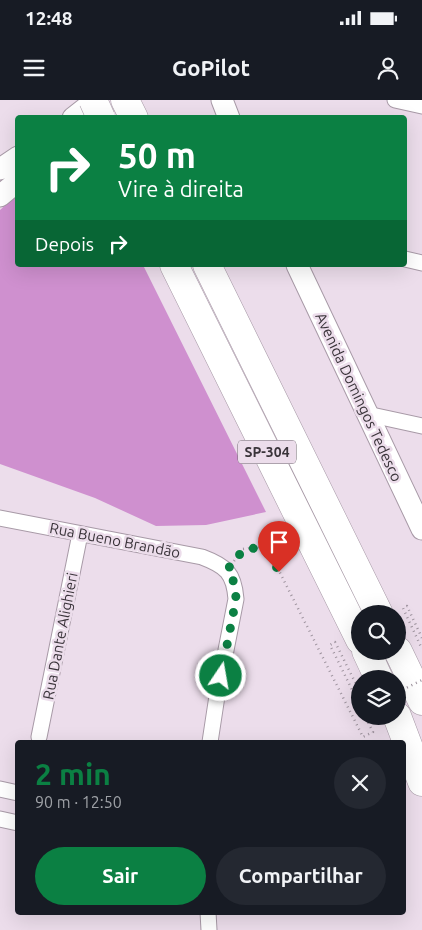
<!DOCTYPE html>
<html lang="pt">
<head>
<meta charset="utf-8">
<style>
	:root { --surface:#171b24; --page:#242831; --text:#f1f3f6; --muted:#9ea1a6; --accent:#0b8043 }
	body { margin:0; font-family:Ubuntu,sans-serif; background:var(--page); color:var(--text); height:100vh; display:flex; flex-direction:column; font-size:19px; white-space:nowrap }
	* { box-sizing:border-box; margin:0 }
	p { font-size:16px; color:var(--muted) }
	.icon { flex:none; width:28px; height:28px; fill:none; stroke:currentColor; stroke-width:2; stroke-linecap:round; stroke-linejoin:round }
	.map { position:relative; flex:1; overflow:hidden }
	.side { position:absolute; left:15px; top:640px; width:391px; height:175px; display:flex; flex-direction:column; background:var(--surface); border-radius:5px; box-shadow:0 5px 20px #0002 }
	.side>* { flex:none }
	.top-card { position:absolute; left:15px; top:15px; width:392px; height:152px; border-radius:5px; box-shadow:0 5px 20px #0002; background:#0b8043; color:#fff; overflow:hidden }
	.fabs { position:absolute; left:351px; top:505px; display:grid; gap:10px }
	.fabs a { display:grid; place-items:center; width:55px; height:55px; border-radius:50%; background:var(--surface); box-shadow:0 5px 20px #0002; font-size:25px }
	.pin { position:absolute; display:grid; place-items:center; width:42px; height:42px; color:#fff; margin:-51px -21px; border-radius:50% 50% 50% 0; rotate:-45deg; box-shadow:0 0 5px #0007 }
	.pin .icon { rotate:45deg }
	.me { position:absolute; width:55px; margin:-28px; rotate:12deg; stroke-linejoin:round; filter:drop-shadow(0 0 4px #0008) }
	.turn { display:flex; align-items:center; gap:18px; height:105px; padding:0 20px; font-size:22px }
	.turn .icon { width:65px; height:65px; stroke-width:2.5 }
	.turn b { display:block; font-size:35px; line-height:42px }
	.then { display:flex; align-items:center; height:48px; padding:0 20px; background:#0003; gap:10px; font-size:19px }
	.round { display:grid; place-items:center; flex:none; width:52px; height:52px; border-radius:26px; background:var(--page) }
	.head { display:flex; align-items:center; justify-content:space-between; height:85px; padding:0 20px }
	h1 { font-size:30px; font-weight:700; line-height:38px; color:var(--accent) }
	.action { display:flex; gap:10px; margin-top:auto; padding:10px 20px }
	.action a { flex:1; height:58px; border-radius:30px; background:var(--accent); color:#fff; font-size:20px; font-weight:700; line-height:58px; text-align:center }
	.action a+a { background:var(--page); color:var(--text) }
	.status { display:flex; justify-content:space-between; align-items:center; height:35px; padding:0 25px; background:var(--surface); direction:ltr }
	.status svg { height:14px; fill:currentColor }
	header { display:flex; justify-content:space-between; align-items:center; height:65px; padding:0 20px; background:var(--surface); font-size:22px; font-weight:700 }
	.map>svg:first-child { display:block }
</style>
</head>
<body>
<div class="status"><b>12:48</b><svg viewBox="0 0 49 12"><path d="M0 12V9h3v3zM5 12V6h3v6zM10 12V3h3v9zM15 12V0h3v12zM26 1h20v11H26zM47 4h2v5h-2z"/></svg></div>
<header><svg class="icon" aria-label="menu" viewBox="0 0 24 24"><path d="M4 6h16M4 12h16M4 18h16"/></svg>GoPilot<svg class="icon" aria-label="person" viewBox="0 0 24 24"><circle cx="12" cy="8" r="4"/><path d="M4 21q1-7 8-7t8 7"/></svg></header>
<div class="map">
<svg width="422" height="830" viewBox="0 0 422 830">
	<rect width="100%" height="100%" fill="#ecddeb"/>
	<path fill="#cf90cf" d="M17 95 18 165H143L266 412 206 425 156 426 95 398 0 364V110Z"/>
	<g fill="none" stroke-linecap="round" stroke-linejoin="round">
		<defs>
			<path id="street" d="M395 0 422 6
				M405 159 422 163
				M367 314 422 326
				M0 418 202 457C226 466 234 473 236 499L217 596 210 642
				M39 637 80 434
				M0 689 18 693
				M0 719 18 723
				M208 812 209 830"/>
			<path id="secondary" d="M222 0 229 18
				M73 18 96 0
				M0 69 18 57
				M0 96 18 81
				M297 165 422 429"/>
			<path id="highway" d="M125 0 134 18
				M174 165 360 540
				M207 165 379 514
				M366 551 379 579
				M398 551 422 601
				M397 616 422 682"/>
		</defs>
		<use href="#street" stroke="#a89aa7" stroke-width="17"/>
		<use href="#secondary" stroke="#a89aa7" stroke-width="23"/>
		<use href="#highway" stroke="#a89aa7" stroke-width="29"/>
		<path stroke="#9f949f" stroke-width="2.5" stroke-dasharray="1 4" stroke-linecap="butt" d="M234 461 243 449 257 447 271 455 363 637 373 632 365 616
			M422 538 407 506 403 508 422 549
			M360 592 335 542 330 545 360 606"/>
		<use href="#street" stroke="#fff" stroke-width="15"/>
		<use href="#secondary" stroke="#fff" stroke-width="21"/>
		<use href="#highway" stroke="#fff" stroke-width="28"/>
		<defs>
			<path id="highway-bridge" d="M93 0 101 18"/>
		</defs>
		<use href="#highway-bridge" stroke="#a89aa7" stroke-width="29" stroke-linecap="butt"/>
		<path stroke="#9f949f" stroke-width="2.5" stroke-dasharray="1 4" stroke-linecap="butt" d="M398 592 422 580"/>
		<use href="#highway-bridge" stroke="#fff" stroke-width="28"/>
	</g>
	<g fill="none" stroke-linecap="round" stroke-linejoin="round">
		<path stroke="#0b8043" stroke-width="9" stroke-dasharray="0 16.2" d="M221 576 236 499 235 484 227 470 244 449C266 446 269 453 279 472"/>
	</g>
	<g text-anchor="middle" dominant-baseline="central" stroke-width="5" stroke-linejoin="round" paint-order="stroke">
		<rect fill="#ecddeb" stroke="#6f676f" stroke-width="1" x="238" y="340.5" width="58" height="23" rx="4"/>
		<g font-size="14" font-weight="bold" fill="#3a343a">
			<text x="267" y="352">SP-304</text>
		</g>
		<g font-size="15" fill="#3a343a" stroke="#ecddeb">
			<text transform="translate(359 297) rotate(65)">Avenida Domingos Tedesco</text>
			<text transform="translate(115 440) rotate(11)">Rua Bueno Brandão</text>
			<text transform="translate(60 536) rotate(-79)">Rua Dante Alighieri</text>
		</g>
	</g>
</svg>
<div class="fabs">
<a><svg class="icon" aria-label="search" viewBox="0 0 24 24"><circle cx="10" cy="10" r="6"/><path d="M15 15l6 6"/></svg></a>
<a><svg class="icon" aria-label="layers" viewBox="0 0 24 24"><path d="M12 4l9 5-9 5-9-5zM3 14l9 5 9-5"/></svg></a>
</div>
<div class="pin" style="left:279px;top:472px;background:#d93025"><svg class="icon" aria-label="arrive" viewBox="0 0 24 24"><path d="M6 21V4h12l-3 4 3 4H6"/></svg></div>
<svg class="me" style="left:221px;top:576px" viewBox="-20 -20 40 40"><circle r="17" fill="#0b8043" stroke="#fff" stroke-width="3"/><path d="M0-11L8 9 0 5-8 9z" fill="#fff"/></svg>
<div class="top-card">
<div class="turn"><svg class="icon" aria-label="right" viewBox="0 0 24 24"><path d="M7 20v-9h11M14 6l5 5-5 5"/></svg><div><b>50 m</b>Vire à direita</div></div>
<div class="then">Depois<svg class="icon" aria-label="right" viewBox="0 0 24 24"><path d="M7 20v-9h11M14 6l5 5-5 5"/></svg></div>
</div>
<section class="side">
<div class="head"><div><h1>2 min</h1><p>90 m · 12:50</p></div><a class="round"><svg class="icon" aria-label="close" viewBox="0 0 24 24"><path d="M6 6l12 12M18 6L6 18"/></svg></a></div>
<div class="action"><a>Sair</a><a>Compartilhar</a></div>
</section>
</div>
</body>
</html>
